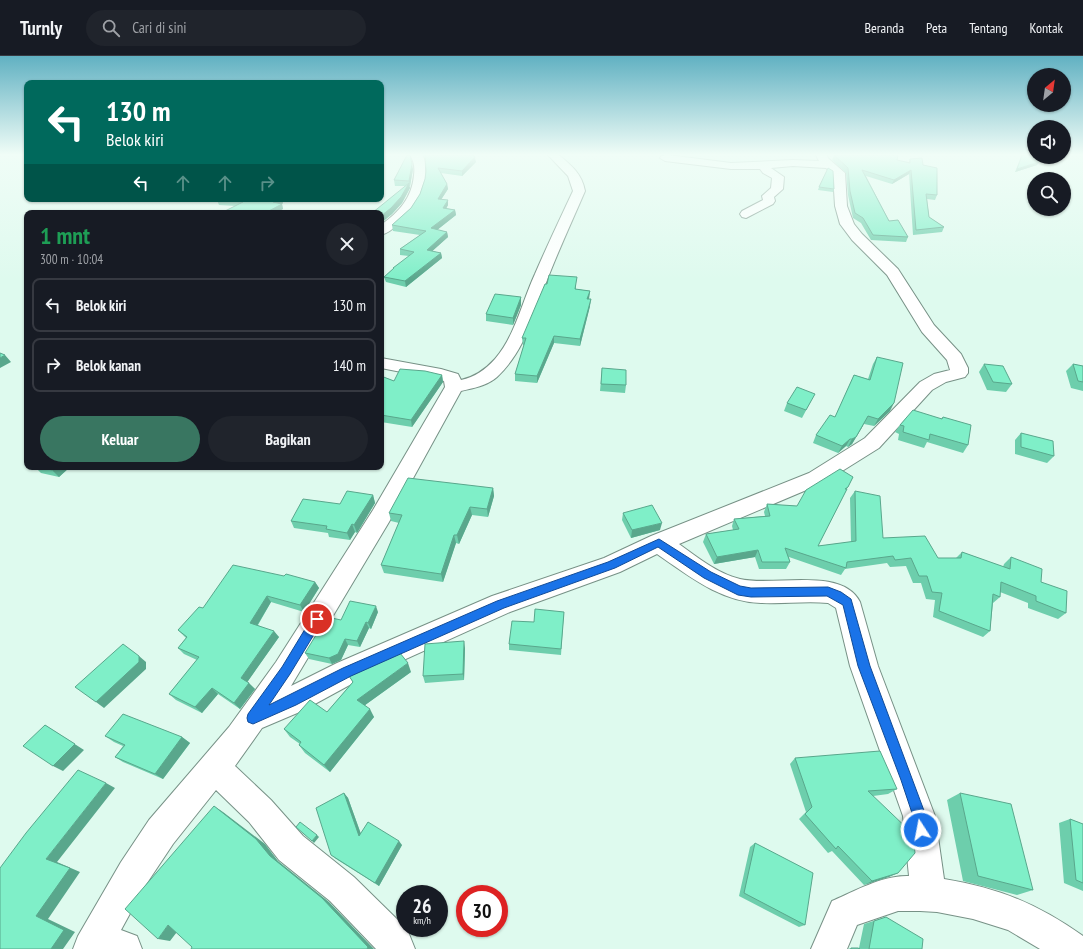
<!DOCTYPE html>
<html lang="id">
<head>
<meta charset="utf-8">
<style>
	:root { --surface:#171b24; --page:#20242c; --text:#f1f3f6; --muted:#9ea1a6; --line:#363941; --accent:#397661 }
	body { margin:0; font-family:"PT Sans Narrow",sans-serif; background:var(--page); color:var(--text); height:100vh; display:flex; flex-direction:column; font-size:15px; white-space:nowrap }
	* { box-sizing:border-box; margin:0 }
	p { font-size:13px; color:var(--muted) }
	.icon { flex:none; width:22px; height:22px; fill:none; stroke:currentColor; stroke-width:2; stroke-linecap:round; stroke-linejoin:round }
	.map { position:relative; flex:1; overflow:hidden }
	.details { position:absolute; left:24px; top:154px; width:360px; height:260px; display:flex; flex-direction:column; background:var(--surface); border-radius:8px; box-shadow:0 1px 3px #0004 }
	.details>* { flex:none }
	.banner { position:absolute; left:24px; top:24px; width:360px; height:122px; border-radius:8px; box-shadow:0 1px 3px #0004; background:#00695c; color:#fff; overflow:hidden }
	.needle { width:26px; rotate:29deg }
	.controls { position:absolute; left:1027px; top:12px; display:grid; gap:8px }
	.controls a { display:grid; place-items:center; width:44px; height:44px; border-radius:50%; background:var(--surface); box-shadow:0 1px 3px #0004; font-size:20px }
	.speed { position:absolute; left:396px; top:829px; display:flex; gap:8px; font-size:20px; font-weight:700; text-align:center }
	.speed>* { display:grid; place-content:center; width:52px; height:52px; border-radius:50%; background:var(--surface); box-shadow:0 1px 3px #0004; line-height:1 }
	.speed small { font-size:10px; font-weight:400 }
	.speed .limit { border:6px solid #d22; background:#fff; color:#111 }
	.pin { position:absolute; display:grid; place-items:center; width:34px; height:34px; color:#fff; margin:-17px; border:2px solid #fff; border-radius:50%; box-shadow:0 1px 4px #0007 }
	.me { position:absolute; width:44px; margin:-22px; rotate:349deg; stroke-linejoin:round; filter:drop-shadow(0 0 3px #0008) }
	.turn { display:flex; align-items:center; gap:14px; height:84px; padding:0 16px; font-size:18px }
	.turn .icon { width:52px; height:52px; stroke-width:2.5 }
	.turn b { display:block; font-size:28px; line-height:34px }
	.lanes { display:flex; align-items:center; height:38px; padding:0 16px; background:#0003; justify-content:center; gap:20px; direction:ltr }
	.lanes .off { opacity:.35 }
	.round { display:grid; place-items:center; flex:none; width:42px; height:42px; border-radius:21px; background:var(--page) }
	.head { display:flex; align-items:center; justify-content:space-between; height:68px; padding:0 16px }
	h1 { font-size:24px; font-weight:800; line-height:30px; color:#1e9e55 }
	.primary-button { display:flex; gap:8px; margin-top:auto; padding:8px 16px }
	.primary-button a { flex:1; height:46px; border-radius:24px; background:var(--accent); color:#fff; font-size:16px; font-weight:800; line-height:46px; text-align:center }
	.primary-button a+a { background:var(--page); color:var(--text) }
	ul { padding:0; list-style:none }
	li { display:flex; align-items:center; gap:12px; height:54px; margin:0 8px 6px; padding:0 8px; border:2px solid var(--line); border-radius:8px }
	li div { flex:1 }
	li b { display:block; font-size:15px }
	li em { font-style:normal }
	header { display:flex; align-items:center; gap:24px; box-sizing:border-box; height:56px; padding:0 20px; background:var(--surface); border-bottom:1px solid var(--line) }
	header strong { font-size:19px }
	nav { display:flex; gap:22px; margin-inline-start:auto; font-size:14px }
	.search { width:280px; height:36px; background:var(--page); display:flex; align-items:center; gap:10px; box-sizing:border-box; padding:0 14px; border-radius:22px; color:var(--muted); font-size:15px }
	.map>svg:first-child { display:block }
</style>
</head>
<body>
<header>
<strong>Turnly</strong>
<div class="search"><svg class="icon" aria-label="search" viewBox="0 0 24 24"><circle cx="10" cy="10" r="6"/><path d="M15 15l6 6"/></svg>Cari di sini</div>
<nav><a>Beranda</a><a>Peta</a><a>Tentang</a><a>Kontak</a></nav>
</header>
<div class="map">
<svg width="1083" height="893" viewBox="0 0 1083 893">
	<rect width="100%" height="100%" fill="#defaee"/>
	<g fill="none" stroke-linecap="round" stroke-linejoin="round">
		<defs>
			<path id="minor" d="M410 99H422C425 103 425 106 425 111 428 134 416 153 399 167 394 172 388 177 381 179V169C399 156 412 142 414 119 415 111 414 105 410 99Z
				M548 99H559C572 110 582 118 585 135 573 163 560 191 549 219 535 254 526 294 497 321 487 330 473 332 461 335L389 466 291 630 337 607 492 540 604 502 651 480 809 417 865 382 920 326 934 318 950 314 947 304 922 276 887 219 852 184 840 168 835 150 833 118 826 112 793 110 771 112 784 121 783 133 774 141 775 145 773 148 746 162 742 161 740 158 742 155 763 144 762 140 771 132 772 122 763 117 760 113H731L665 105 660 102 661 100 668 99 731 107 793 104 819 105 816 99H826L829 103 845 117 847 150 854 168 862 178 898 213 934 269 961 298 968 312V317L965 321 946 326 932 334 879 392 823 427 679 488C697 501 718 518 740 523 773 531 842 510 860 546L878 610 935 760 944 823C999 832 1038 848 1083 880V893H1040L1008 874 973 863 937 856 920 855H898L857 869 847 893H811L832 845C855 835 883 819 909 820L903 760 850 610 836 552 828 547C806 545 783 548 761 547 721 546 689 520 657 498L620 516 510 556 357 625 302 655 262 672 235 710 271 744 303 780 354 821 407 873 415 893H376L330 845 279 804 249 766 216 734 173 788 145 830 121 874 137 880 142 893H73L78 880 121 806 149 764 229 671 276 606 373 454 445 331 444 325 437 323 381 312V302L441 313 458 318 461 324C475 321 485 314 495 303 515 280 522 246 535 218 547 190 560 163 573 135L568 120Z"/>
		</defs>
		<use href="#minor" stroke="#779186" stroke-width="2"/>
		<use href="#minor" fill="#fff" fill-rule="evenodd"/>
	</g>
	<path fill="#6dceac" d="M425 99 476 106 462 120 441 117 447 128 448 133 441 144H448V149L446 152 455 154 456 159 437 174 447 176 448 181 432 195 441 197 442 202 406 231 386 226 384 221 393 213V212L409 200 400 199V193L420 179 393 175 392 169 411 152 420 138 425 123 426 115Z
		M834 99 897 104 909 106 910 103 923 109 937 139 935 144 927 143 929 161 944 171 942 176 913 179 909 118 892 128 866 120 889 165 908 181 906 186 871 184 861 167 853 162 848 139 846 117 832 104Z
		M1022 99H1034L1049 104 1047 107 1039 106 1037 109 1015 116Z
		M413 113 410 130H409L410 132 402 147 392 158 381 167V157L405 130H395L394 124Z
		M819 131 834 133 833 136 818 134Z
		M217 143H281L283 147 282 148 283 153 219 149 217 144Z
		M576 228V233L590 235 589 243 590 250 580 290 554 287 537 327 515 325V318L524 289H523L522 282Z
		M521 241V249L513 269 486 265V258Z
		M877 301 890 355 874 370 864 368 852 388 848 391 846 390 838 397 813 387 816 379 835 361 854 319 868 323 873 308Z
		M984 308 1012 328 1006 336 987 334 979 316Z
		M1073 308 1083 310V335L1071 332 1066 315Z
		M602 312 626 329 625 337 600 335Z
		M442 319 443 326 412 371 381 366V320L394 325Z
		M811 345 802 362 784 355 787 347Z
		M943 361 968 389 963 397 927 386 924 392 898 384 899 378 895 376 900 369 941 363Z
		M1021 377 1054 400 1047 407 1015 398V384Z
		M35 411H70L59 421 41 417Z
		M853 421 818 490 851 486 850 442 855 435 883 482 938 502H956L962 496 1003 511 1004 508 1011 501 1041 526 1066 557 1058 563 1028 552V547L1000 536V541L993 547 990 575 983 581 933 561 935 544 926 543 921 527H913L906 510 890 511 887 507 845 513 841 519 789 501 790 506 786 513H759L755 501 714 508 703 486 706 478 733 474 732 470 734 463 765 460 764 456 767 448 797 450Z
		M493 432 494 440 488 461 472 459 459 488 456 487 443 526 384 517 381 509 399 467 391 465 389 457Z
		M373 439 375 447 357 477 355 476 350 484 329 481 328 477 294 472 291 465 340 448Z
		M623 457 660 474 631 482 622 464Z
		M315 526 319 532 304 556 271 546 258 569 279 581 247 626 255 633 240 653 218 638 202 657 176 644 169 638 197 604 184 598 178 592 186 582 178 574 203 552Z
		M378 556 371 573 369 572 360 591 348 589 341 604 332 608 309 603 305 597 341 564Z
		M564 556 561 599 509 594V588Z
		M465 592 464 624 425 627 423 620Z
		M411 616 365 649 374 661 330 716 305 697 299 689 300 688 290 681 284 673 327 656 353 626 349 620Z
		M105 680 182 681 190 687 163 723 123 706 115 701 123 690 114 686Z
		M795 702 897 733 888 738 873 740 898 817 864 829 832 795 828 797 799 763 806 756 790 708Z
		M344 737 348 742 361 778 402 789 379 830 336 803 331 799Z
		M960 737 1033 834 1017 839 963 825 947 744Z
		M1070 763 1083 768V835L1064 827 1059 767Z
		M755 787 805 869 799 871 739 840 750 791Z
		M886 861 922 893H848L851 892H859L864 868Z"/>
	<path fill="#59a78c" d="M475 101 476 106 462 120V115Z
		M1039 106 1037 109 1015 116 1017 113Z
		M412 108 413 113 410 130 409 125Z
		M911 114 909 118 892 128 894 124Z
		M409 127 410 132 402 147 392 158 381 167V160Z
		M447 128 448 133 438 148V143Z
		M278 143H281L283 147 282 148 283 153 277 157H265L273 146Z
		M448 144V149L444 157 443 152Z
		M455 154 456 159 432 178 431 172Z
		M447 176 448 181 428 199 427 194Z
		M441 197 442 202 406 231 405 225Z
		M590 235 589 242 587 250V243Z
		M521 241V249L513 269V262Z
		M591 243 590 250 580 290V283Z
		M554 280V287L537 327V320Z
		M5 299 11 306 0 312V302Z
		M442 319 443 326 412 371 411 364Z
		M894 347 890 355 874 370 878 363Z
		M864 368 852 388 848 391 852 383Z
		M850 383 846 390 838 397 842 390Z
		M55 411H70L59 421 52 414Z
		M493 432 494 440 488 461 487 453Z
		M373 439 375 447 357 477 354 469Z
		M470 451 472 459 459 488 457 479Z
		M662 467 660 474 631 482 632 474Z
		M352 468 355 476 350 484 347 477Z
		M454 479 456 487 443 526 441 518Z
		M758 494 755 501 714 508 717 501Z
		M315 526 319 532 304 556 300 549Z
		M267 540 271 546 255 573 250 567Z
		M376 550 378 556 371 573 368 567Z
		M366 566 369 572 360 591 357 585Z
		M274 575 279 581 246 628 241 622Z
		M345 583 348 589 341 604 332 608 329 602Z
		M464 585 465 592 464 624 463 618Z
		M139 600 146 606V613L104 652 96 646Z
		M408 607 411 616 361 652 357 644Z
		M249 627 255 633 240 653 234 647Z
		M212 632 218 638 202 657 195 651Z
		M370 653 374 661 330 716 324 709Z
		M45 669 84 694 63 715 53 710Z
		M182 681 190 687 163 723 155 718Z
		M106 727 115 732 57 806 80 816 48 863 75 876 63 893H51L36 860 46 803Z
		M344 737 348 742 363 784 359 780Z
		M214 750 223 756 265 788 278 805 329 846 374 893H367Z
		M317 779 319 781 314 787 312 785Z
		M399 785 402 789 379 830 375 827Z
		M898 817 889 821 864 829 872 825Z
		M168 869 180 872 170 885 158 883Z"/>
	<path fill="#7fefc8" stroke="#59a78c" d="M407 99H410L412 108 409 125 394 124Z
		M425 99H472L475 101 462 115 438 112 447 128 438 143 448 144 443 152 455 154 431 172 447 176 427 194 441 197 405 225 384 221 394 212H393L414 196 400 193 426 175 392 169 411 152 420 138 425 123 426 115Z
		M834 99H898L897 104 910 107V103L922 102 923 109 937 112V139L926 138 929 161 944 171 916 174 911 114 894 124 862 114 889 165 898 164 908 181 873 179 863 162 855 157 850 135 848 112Z
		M1022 99H1034V101H1050L1049 104 1039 102V106L1017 113Z
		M828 112 833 115 834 133 819 131Z
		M409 127 401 141 391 152 381 160V157H372Z
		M217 143H278L273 146 282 148 265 157H221L243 146 217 144Z
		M549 219 577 221 575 233 590 235 587 243H591L580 283 554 280 537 320 515 318 526 282H522L545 228H547Z
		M495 238 521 241 513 262 486 258Z
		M0 297 5 299 0 302Z
		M877 301 903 307 894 347 878 363 868 360 856 381 852 383H850L842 390 816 379 830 359 835 361 854 319 870 324Z
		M984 308 1003 310 1012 328 993 326Z
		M1073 308 1083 310V326L1078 325Z
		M602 312 626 314V329L601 328Z
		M400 313 425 315 442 319 411 364 381 359V320L394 325Z
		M797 331 815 338 806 354 787 347Z
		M913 354 942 363 943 361 971 369 968 389 930 378 929 384 903 376 904 370 900 369Z
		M1021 377 1053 385 1054 400 1021 391Z
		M40 411H55L52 414Z
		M840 413 853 421 848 431 845 433H847L818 490 856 485 855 435 880 440 883 482 925 480 938 502H961L962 496 1010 513 1011 501 1042 513 1041 526 1067 535 1066 557 1036 545V540L1001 526 1000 541 993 538 990 575 939 555 942 537 932 536 927 520H919L911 502 895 504 893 500 847 506 846 512 785 492 790 506H762L758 494 717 501 706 478 739 473 734 463 770 460 767 448 797 450 806 434Z
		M408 422 493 432 487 453 470 451 457 479H454L441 518 381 509 402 459 389 457Z
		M347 435 373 439 354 469 352 468 347 477 326 473 327 470 291 465 303 443 340 448Z
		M652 449 662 467 632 474 623 457Z
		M233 509 284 520 286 518 315 526 300 549 267 540 250 567 274 575 241 622 249 627 234 647 212 632 195 651 169 638 199 601 178 592 187 581 178 574 199 551 203 552Z
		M350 545 376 550 368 567 366 566 357 585 345 583 338 598 329 602 305 597 327 561 341 564Z
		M535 553 564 556 561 593 509 588 512 565 534 566Z
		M464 585 463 618 423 620 425 588Z
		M123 588 139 600V606L96 646 75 631Z
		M400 597 408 607 357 644 370 653 324 709 299 689 301 686 284 673 310 644 327 656 353 626 349 620Z
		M123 658 182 681 155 718 115 701 125 689 105 680Z
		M45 669 75 688 53 710 23 690Z
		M880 695 897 733 868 735 913 778 915 797 898 817 872 825 838 790 836 793 805 758 812 751 795 702Z
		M78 714 106 727 46 803 70 812 36 860 64 874 51 893H0V812L26 777Z
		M344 737 359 780 368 766 399 785 375 827 331 799 316 752Z
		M960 737 1011 748 1033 834 978 820Z
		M214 750 256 783 270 800 322 842 368 891 367 893H191L192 891 168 869 158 883 125 853Z
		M1070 763 1083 768V827L1076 824Z
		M300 766 317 779 312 785 296 771Z
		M755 787 813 817 805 869 744 837Z
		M886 861 923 883 922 893H869L874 865Z
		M851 892H858L860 893H851Z"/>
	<linearGradient id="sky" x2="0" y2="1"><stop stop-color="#61b1c2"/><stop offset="0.44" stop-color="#f0fdf7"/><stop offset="1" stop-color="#f0fdf7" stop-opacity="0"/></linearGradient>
	<rect width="1083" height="224" fill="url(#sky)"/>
	<path fill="#1a73e8" stroke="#114b97" d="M659 483 711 516 740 530 751 532 828 531 841 536 851 543 870 610 926 760 928 774 926 779 921 781 916 779 913 760 901 724 858 610 843 549 827 540 751 541 738 539 704 522 658 491 615 512 504 552 351 620 296 649 253 668 248 666 247 662 248 658 282 611 313 560 317 559 321 560 322 563 321 567 290 618 269 649 343 612 497 545 608 506Z"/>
</svg>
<div class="controls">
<a><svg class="needle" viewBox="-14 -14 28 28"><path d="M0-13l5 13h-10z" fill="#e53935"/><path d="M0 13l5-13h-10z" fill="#9ea1a6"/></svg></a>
<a><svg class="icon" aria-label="sound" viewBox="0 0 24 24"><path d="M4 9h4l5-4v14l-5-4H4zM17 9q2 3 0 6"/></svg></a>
<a><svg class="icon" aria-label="search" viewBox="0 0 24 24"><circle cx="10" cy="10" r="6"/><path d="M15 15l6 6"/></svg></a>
</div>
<div class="speed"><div>26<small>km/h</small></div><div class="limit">30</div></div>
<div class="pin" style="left:317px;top:563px;background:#d93025"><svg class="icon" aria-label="arrive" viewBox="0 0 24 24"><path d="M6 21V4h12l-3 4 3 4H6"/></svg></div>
<svg class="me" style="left:921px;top:774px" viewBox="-20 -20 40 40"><circle r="17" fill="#1a73e8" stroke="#fff" stroke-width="3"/><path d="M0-11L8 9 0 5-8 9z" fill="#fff"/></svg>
<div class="banner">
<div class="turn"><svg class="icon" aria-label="left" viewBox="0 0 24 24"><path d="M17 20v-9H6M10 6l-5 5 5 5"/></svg><div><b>130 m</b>Belok kiri</div></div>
<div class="lanes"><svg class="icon" aria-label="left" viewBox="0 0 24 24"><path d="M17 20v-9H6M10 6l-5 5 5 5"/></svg><svg class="icon off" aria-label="ahead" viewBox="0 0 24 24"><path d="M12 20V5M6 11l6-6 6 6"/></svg><svg class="icon off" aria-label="ahead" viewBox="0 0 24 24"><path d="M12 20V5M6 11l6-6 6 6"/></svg><svg class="icon off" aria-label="right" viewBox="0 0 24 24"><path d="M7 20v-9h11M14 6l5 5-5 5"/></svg></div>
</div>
<section class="details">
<div class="head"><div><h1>1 mnt</h1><p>300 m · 10:04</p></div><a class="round"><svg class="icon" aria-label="close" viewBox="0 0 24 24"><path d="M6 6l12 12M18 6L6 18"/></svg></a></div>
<ul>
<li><svg class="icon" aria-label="left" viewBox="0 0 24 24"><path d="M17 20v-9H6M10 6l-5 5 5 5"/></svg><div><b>Belok kiri</b></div><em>130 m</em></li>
<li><svg class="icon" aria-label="right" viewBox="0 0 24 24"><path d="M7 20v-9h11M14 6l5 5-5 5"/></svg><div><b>Belok kanan</b></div><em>140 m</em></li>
</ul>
<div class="primary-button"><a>Keluar</a><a>Bagikan</a></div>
</section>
</div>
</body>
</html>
